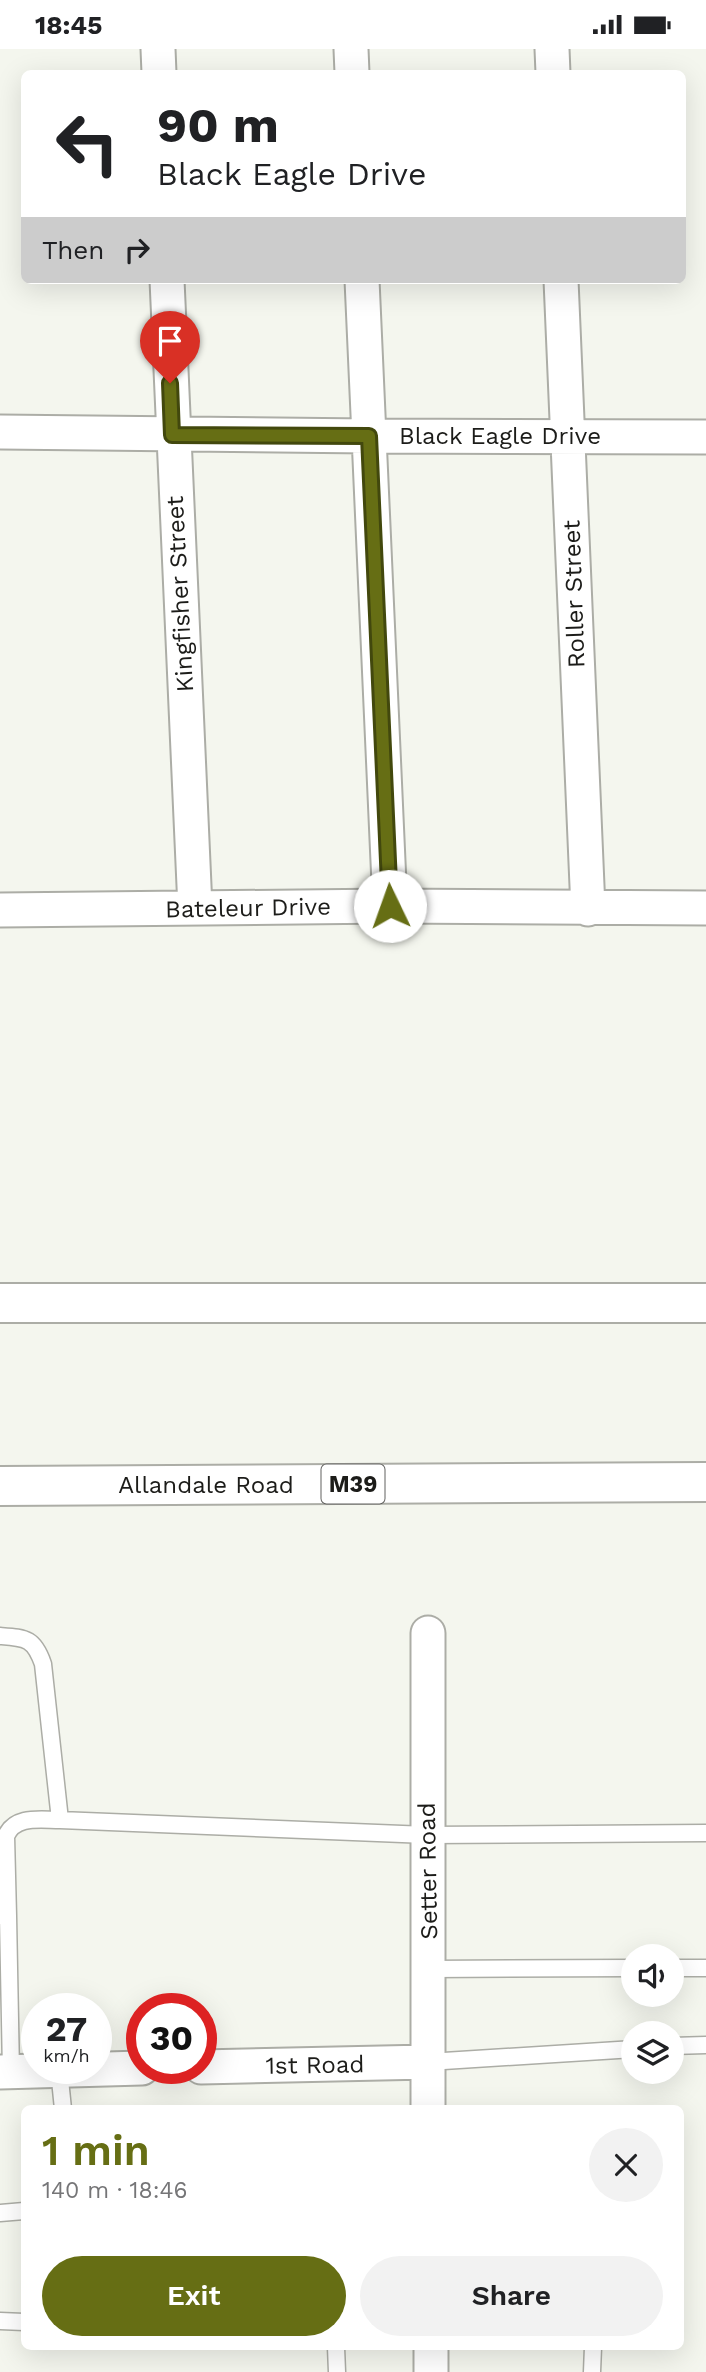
<!DOCTYPE html>
<html lang="en">
<head>
<meta charset="utf-8">
<style>
	:root { --surface:#fff; --page:#f2f2f2; --text:#202124; --muted:#757577; --accent:#666e14 }
	body { margin:0; font-family:"Work Sans",sans-serif; background:var(--page); color:var(--text); height:100vh; display:flex; flex-direction:column; font-size:26px; white-space:nowrap }
	* { box-sizing:border-box; margin:0 }
	p { font-size:23px; color:var(--muted) }
	.icon { flex:none; width:38px; height:38px; fill:none; stroke:currentColor; stroke-width:2; stroke-linecap:round; stroke-linejoin:round }
	.map { position:relative; flex:1; overflow:hidden }
	.panel { position:absolute; left:21px; top:2056px; width:663px; height:245px; display:flex; flex-direction:column; background:var(--surface); border-radius:10px; box-shadow:0 7px 28px #0002 }
	.panel>* { flex:none }
	.banner { position:absolute; left:21px; top:21px; width:665px; height:214px; border-radius:10px; box-shadow:0 7px 28px #0002; background:#fff; color:var(--text); overflow:hidden }
	.fabs { position:absolute; left:621px; top:1895px; display:grid; gap:14px }
	.fabs a { display:grid; place-items:center; width:63px; height:63px; border-radius:50%; background:var(--surface); box-shadow:0 7px 28px #0002; font-size:35px }
	.speed { position:absolute; left:21px; top:1944px; display:flex; gap:14px; font-size:35px; font-weight:700; text-align:center }
	.speed>* { display:grid; place-content:center; width:91px; height:91px; border-radius:50%; background:var(--surface); box-shadow:0 7px 28px #0002; line-height:1 }
	.speed small { font-size:18px; font-weight:400 }
	.speed .limit { border:10px solid #d22; background:#fff; color:#111 }
	.pin { position:absolute; display:grid; place-items:center; width:60px; height:60px; color:#fff; margin:-72px -30px; border-radius:50% 50% 50% 0; rotate:-45deg; box-shadow:0 0 7px #0007 }
	.pin .icon { rotate:45deg }
	.me { position:absolute; width:77px; margin:-38px; rotate:357deg; stroke-linejoin:round; filter:drop-shadow(0 0 5px #0008) }
	.turn { display:flex; align-items:center; gap:24px; height:147px; padding:0 21px; font-size:32px }
	.turn .icon { width:91px; height:91px; stroke-width:2.5 }
	.turn b { display:block; font-size:49px; line-height:60px }
	.then { display:flex; align-items:center; height:66px; padding:0 21px; background:#0003; gap:14px; font-size:26px }
	.round { display:grid; place-items:center; flex:none; width:74px; height:74px; border-radius:37px; background:var(--page) }
	.overview { display:flex; align-items:center; justify-content:space-between; height:119px; padding:0 21px }
	h1 { font-size:42px; font-weight:600; line-height:52px; color:var(--accent) }
	.cta { display:flex; gap:14px; margin-top:auto; padding:14px 21px }
	.cta a { flex:1; height:80px; border-radius:42px; background:var(--accent); color:#fff; font-size:28px; font-weight:600; line-height:80px; text-align:center }
	.cta a+a { background:var(--page); color:var(--text) }
	.status { display:flex; justify-content:space-between; align-items:center; height:49px; padding:0 35px; background:var(--surface); direction:ltr }
	.status svg { height:19px; fill:currentColor }
	.map>svg:first-child { display:block }
</style>
</head>
<body>
<div class="status"><b>18:45</b><svg viewBox="0 0 49 12"><path d="M0 12V9h3v3zM5 12V6h3v6zM10 12V3h3v9zM15 12V0h3v12zM26 1h20v11H26zM47 4h2v5h-2z"/></svg></div>
<div class="map">
<svg width="706" height="2323" viewBox="0 0 706 2323">
	<rect width="100%" height="100%" fill="#f4f6ee"/>
	<g fill="none" stroke-linecap="round" stroke-linejoin="round">
		<defs>
			<path id="service" d="M0 1587C26 1589 34 1589 43 1615L60 1771 427 1786 706 1784
				M0 1867H8L11 2023
				M8 1867 6 1787C15 1766 40 1771 60 1771
				M672 1919H706
				M430 1920 634 1919
				M672 1997 706 1996
				M428 2013 634 2000
				M59 2021 63 2060
				M0 2164 24 2162
				M0 2272 24 2273
				M336 2298 337 2323
				M592 2323 593 2298"/>
			<path id="minor" d="M158 0 159 24
				M351 0 352 24
				M552 0 553 24
				M167 231 195 859
				M362 231 390 857
				M561 231 588 860
				M0 383 369 387 706 388
				M0 861 390 857 706 859
				M428 1584V2060
				M201 2018 428 2013
				M0 2023 142 2019
				M431 2298V2323"/>
			<path id="primary" d="M0 1254H706
				M0 1437 706 1433"/>
		</defs>
		<use href="#service" stroke="#acada6" stroke-width="19"/>
		<use href="#minor" stroke="#acada6" stroke-width="37"/>
		<use href="#primary" stroke="#acada6" stroke-width="42"/>
		<use href="#service" stroke="#fff" stroke-width="16"/>
		<use href="#minor" stroke="#fff" stroke-width="33"/>
		<use href="#primary" stroke="#fff" stroke-width="38"/>
	</g>
	<g fill="none" stroke-linecap="round" stroke-linejoin="round">
		<defs>
			<path id="route" d="M170 334 172 386 369 387 390 857"/>
		</defs>
		<use href="#route" stroke="#42480d" stroke-width="18"/>
		<use href="#route" stroke="#666e14" stroke-width="12"/>
	</g>
	<g text-anchor="middle" dominant-baseline="central" stroke-width="5" stroke-linejoin="round" paint-order="stroke">
		<rect fill="#fff" stroke="#60605e" stroke-width="2" x="321.5" y="1415.5" width="63" height="39" rx="5"/>
		<g font-size="23" font-weight="bold" fill="#1c1c19">
			<text x="353" y="1435">M39</text>
		</g>
		<g font-size="24" fill="#1c1c19" stroke="#fff">
			<text x="500" y="387">Black Eagle Drive</text>
			<text transform="translate(180 545) rotate(-93)">Kingfisher Street</text>
			<text transform="translate(574 545) rotate(-92)">Roller Street</text>
			<text transform="translate(248 859) rotate(-1)">Bateleur Drive</text>
			<text x="206" y="1436">Allandale Road</text>
			<text transform="translate(428 1822) rotate(-91)">Setter Road</text>
			<text transform="translate(315 2016) rotate(-1)">1st Road</text>
		</g>
	</g>
</svg>
<div class="fabs">
<a><svg class="icon" aria-label="sound" viewBox="0 0 24 24"><path d="M4 9h4l5-4v14l-5-4H4zM17 9q2 3 0 6"/></svg></a>
<a><svg class="icon" aria-label="layers" viewBox="0 0 24 24"><path d="M12 4l9 5-9 5-9-5zM3 14l9 5 9-5"/></svg></a>
</div>
<div class="speed"><div>27<small>km/h</small></div><div class="limit">30</div></div>
<div class="pin" style="left:170px;top:334px;background:#d93025"><svg class="icon" aria-label="arrive" viewBox="0 0 24 24"><path d="M6 21V4h12l-3 4 3 4H6"/></svg></div>
<svg class="me" style="left:390px;top:857px" viewBox="-20 -20 40 40"><circle r="19" fill="#fff"/><path d="M0-13L10 11 0 6-10 11z" fill="#666e14"/></svg>
<div class="banner">
<div class="turn"><svg class="icon" aria-label="left" viewBox="0 0 24 24"><path d="M17 20v-9H6M10 6l-5 5 5 5"/></svg><div><b>90 m</b>Black Eagle Drive</div></div>
<div class="then">Then<svg class="icon" aria-label="right" viewBox="0 0 24 24"><path d="M7 20v-9h11M14 6l5 5-5 5"/></svg></div>
</div>
<section class="panel">
<div class="overview"><div><h1>1 min</h1><p>140 m · 18:46</p></div><a class="round"><svg class="icon" aria-label="close" viewBox="0 0 24 24"><path d="M6 6l12 12M18 6L6 18"/></svg></a></div>
<div class="cta"><a>Exit</a><a>Share</a></div>
</section>
</div>
</body>
</html>
